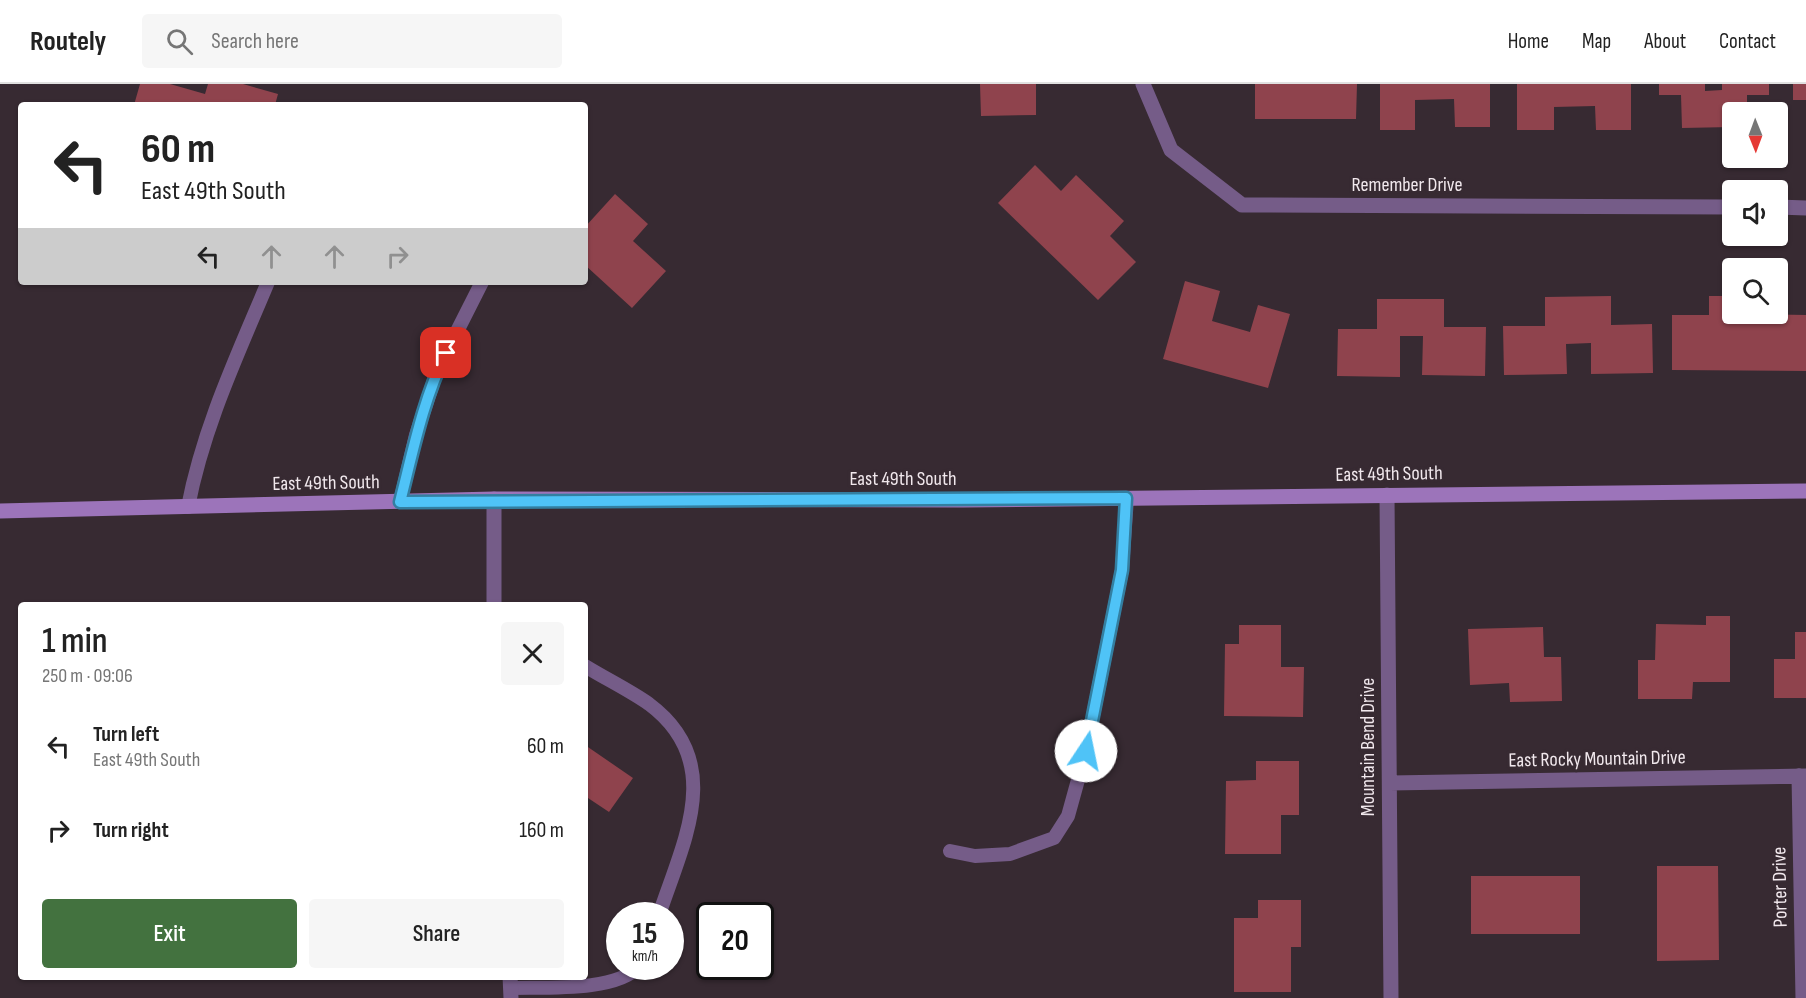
<!DOCTYPE html>
<html lang="en">
<head>
<meta charset="utf-8">
<style>
	:root { --surface:#fff; --page:#f6f6f6; --text:#222; --muted:#767676; --line:#e0e0e0; --accent:#43723f }
	body { margin:0; font-family:"Sofia Sans Condensed",sans-serif; background:var(--page); color:var(--text); height:100vh; display:flex; flex-direction:column; font-size:22px; white-space:nowrap }
	* { box-sizing:border-box; margin:0 }
	p { font-size:20px; color:var(--muted) }
	.icon { flex:none; width:33px; height:33px; fill:none; stroke:currentColor; stroke-width:2; stroke-linecap:round; stroke-linejoin:round }
	.map { position:relative; flex:1; overflow:hidden }
	.panel { position:absolute; left:18px; top:518px; width:570px; height:378px; display:flex; flex-direction:column; background:var(--surface); border-radius:6px; box-shadow:0 2px 4px #0004 }
	.panel>* { flex:none }
	.banner { position:absolute; left:18px; top:18px; width:570px; height:183px; border-radius:6px; box-shadow:0 2px 4px #0004; background:#fff; color:var(--text); overflow:hidden }
	.needle { width:39px; rotate:179deg }
	.tools { position:absolute; left:1722px; top:18px; display:grid; gap:12px }
	.tools a { display:grid; place-items:center; width:66px; height:66px; border-radius:6px; background:var(--surface); box-shadow:0 2px 4px #0004; font-size:30px }
	.speed { position:absolute; left:606px; top:818px; display:flex; gap:12px; font-size:30px; font-weight:700; text-align:center }
	.speed>* { display:grid; place-content:center; width:78px; height:78px; border-radius:50%; background:var(--surface); box-shadow:0 2px 4px #0004; line-height:1 }
	.speed small { font-size:15px; font-weight:400 }
	.speed .limit { border:3px solid #111; border-radius:9px; background:#fff; color:#111 }
	.pin { position:absolute; display:grid; place-items:center; width:51px; height:51px; color:#fff; margin:-26px; border-radius:12px; box-shadow:0 3px 9px #0006 }
	.me { position:absolute; width:66px; margin:-33px; rotate:11deg; stroke-linejoin:round; filter:drop-shadow(0 0 4px #0008) }
	.turn { display:flex; align-items:center; gap:21px; height:126px; padding:0 24px; font-size:27px }
	.turn .icon { width:78px; height:78px; stroke-width:2.5 }
	.turn b { display:block; font-size:42px; line-height:51px }
	.lanes { display:flex; align-items:center; height:57px; padding:0 24px; background:#0003; justify-content:center; gap:30px; direction:ltr }
	.lanes .off { opacity:.35 }
	.round { display:grid; place-items:center; flex:none; width:63px; height:63px; border-radius:6px; background:var(--page) }
	.overview { display:flex; align-items:center; justify-content:space-between; height:102px; padding:0 24px }
	h1 { font-size:36px; font-weight:600; line-height:45px }
	.primary-button { display:flex; gap:12px; margin-top:auto; padding:12px 24px }
	.primary-button a { flex:1; height:69px; border-radius:6px; background:var(--accent); color:#fff; font-size:24px; font-weight:600; line-height:69px; text-align:center }
	.primary-button a+a { background:var(--page); color:var(--text) }
	ul { padding:0; list-style:none }
	li { display:flex; align-items:center; gap:18px; height:84px; padding:0 24px }
	li div { flex:1 }
	li b { display:block; font-size:22px }
	li em { font-style:normal }
	header { display:flex; align-items:center; gap:36px; box-sizing:border-box; height:84px; padding:0 30px; background:var(--surface); border-bottom:2px solid var(--line) }
	header strong { font-size:28px }
	nav { display:flex; gap:33px; margin-inline-start:auto; font-size:21px }
	.search { width:420px; height:54px; background:var(--page); display:flex; align-items:center; gap:15px; box-sizing:border-box; padding:0 21px; border-radius:6px; color:var(--muted); font-size:22px }
	.map>svg:first-child { display:block }
</style>
</head>
<body>
<header>
<strong>Routely</strong>
<div class="search"><svg class="icon" aria-label="search" viewBox="0 0 24 24"><circle cx="10" cy="10" r="6"/><path d="M15 15l6 6"/></svg>Search here</div>
<nav><a>Home</a><a>Map</a><a>About</a><a>Contact</a></nav>
</header>
<div class="map">
<svg width="1806" height="914" viewBox="0 0 1806 914">
	<rect width="100%" height="100%" fill="#372a32"/>
	<path fill="#8f434d" d="M140 0H170L205 10 208 0H243L278 10 275 21H134Z
		M980 0H1036V31L981 32Z
		M1255 0H1357L1356 35H1255Z
		M1380 0H1490V43H1455L1454 15 1415 16V46H1380Z
		M1517 0H1631V46H1596L1595 22 1554 23V46H1517Z
		M1659 0H1705V7L1722 6V0H1769V11H1747V28H1732V43L1682 44 1681 11H1659Z
		M1793 0H1806V16H1793Z
		M1035 81 1061 107 1076 91 1124 137 1110 152 1136 178 1098 216 998 119Z
		M615 110 648 140 633 157 666 187 632 224 585 181V143Z
		M1185 197 1220 207 1212 237 1250 248 1258 221 1290 230 1268 304 1163 275Z
		M1611 212V241L1652 240 1653 289 1591 290V259L1566 260 1567 290 1504 291 1503 242H1545V213Z
		M1709 212H1732V230L1806 231V287L1672 286V231H1709Z
		M1377 215H1444V243H1486L1485 292 1422 291 1423 252H1400V293L1337 292 1338 245H1377Z
		M1706 532H1730V598H1693L1692 615H1638V576H1655L1656 540 1706 541Z
		M1239 541H1281V583H1304L1303 633 1224 632 1225 560H1239Z
		M1543 543 1544 573H1561L1562 617 1510 618 1509 599 1470 601 1468 545Z
		M1795 548H1806V614H1774V575H1795Z
		M585 661 633 694 609 728 585 712Z
		M1256 677H1299V731H1281V770H1225L1226 697 1256 696Z
		M1657 782H1718L1719 876 1657 877Z
		M1471 792H1580V850H1471Z
		M1258 816H1301V863H1291V908H1234V834H1258Z"/>
	<g fill="none" stroke-linecap="round" stroke-linejoin="round">
		<path stroke="#755c88" stroke-width="14" d="M400 418 416 351 437 287 482 198
			M188 423C203 344 237 272 268 198
			M585 582C606 595 629 606 649 620 727 678 683 758 659 831
			M950 767 975 772 1010 770 1054 754 1068 732 1086 667 1122 486 1127 414
			M511 904C544 903 617 908 639 882"/>
		<path stroke="#755c88" stroke-width="15" d="M1143 0 1171 66 1242 121 1732 123
			M1778 123 1806 124
			M1387 411 1391 914
			M494 415V520
			M1799 692 1803 914
			M1390 699 1806 692
			M510 892 511 914"/>
		<path stroke="#9c74ba" stroke-width="15" d="M0 427 494 415 963 416 1806 407"/>
	</g>
	<g fill="none" stroke-linecap="round" stroke-linejoin="round">
		<defs>
			<path id="route" d="M446 269C423 316 413 367 400 418L1126 414 1122 486 1086 667"/>
		</defs>
		<use href="#route" stroke="#337fa1" stroke-width="15"/>
		<use href="#route" stroke="#4fc3f7" stroke-width="10"/>
	</g>
	<g text-anchor="middle" dominant-baseline="central" stroke-width="6" stroke-linejoin="round" paint-order="stroke">
		<g font-size="20" fill="#f1e8ed" stroke="#372a32">
			<text x="1407" y="101">Remember Drive</text>
			<text transform="translate(1389 390) rotate(-1)">East 49th South</text>
			<text x="903" y="395">East 49th South</text>
			<text transform="translate(326 399) rotate(-1)">East 49th South</text>
			<text transform="translate(1368 663) rotate(-90)">Mountain Bend Drive</text>
			<text transform="translate(1597 675) rotate(-1)">East Rocky Mountain Drive</text>
			<text transform="translate(1780 803) rotate(-91)">Porter Drive</text>
		</g>
	</g>
</svg>
<div class="tools">
<a><svg class="needle" viewBox="-14 -14 28 28"><path d="M0-13l5 13h-10z" fill="#e53935"/><path d="M0 13l5-13h-10z" fill="#767676"/></svg></a>
<a><svg class="icon" aria-label="sound" viewBox="0 0 24 24"><path d="M4 9h4l5-4v14l-5-4H4zM17 9q2 3 0 6"/></svg></a>
<a><svg class="icon" aria-label="search" viewBox="0 0 24 24"><circle cx="10" cy="10" r="6"/><path d="M15 15l6 6"/></svg></a>
</div>
<div class="speed"><div>15<small>km/h</small></div><div class="limit">20</div></div>
<div class="pin" style="left:446px;top:269px;background:#d93025"><svg class="icon" aria-label="arrive" viewBox="0 0 24 24"><path d="M6 21V4h12l-3 4 3 4H6"/></svg></div>
<svg class="me" style="left:1086px;top:667px" viewBox="-20 -20 40 40"><circle r="19" fill="#fff"/><path d="M0-13L10 11 0 6-10 11z" fill="#4fc3f7"/></svg>
<div class="banner">
<div class="turn"><svg class="icon" aria-label="left" viewBox="0 0 24 24"><path d="M17 20v-9H6M10 6l-5 5 5 5"/></svg><div><b>60 m</b>East 49th South</div></div>
<div class="lanes"><svg class="icon" aria-label="left" viewBox="0 0 24 24"><path d="M17 20v-9H6M10 6l-5 5 5 5"/></svg><svg class="icon off" aria-label="ahead" viewBox="0 0 24 24"><path d="M12 20V5M6 11l6-6 6 6"/></svg><svg class="icon off" aria-label="ahead" viewBox="0 0 24 24"><path d="M12 20V5M6 11l6-6 6 6"/></svg><svg class="icon off" aria-label="right" viewBox="0 0 24 24"><path d="M7 20v-9h11M14 6l5 5-5 5"/></svg></div>
</div>
<section class="panel">
<div class="overview"><div><h1>1 min</h1><p>250 m · 09:06</p></div><a class="round"><svg class="icon" aria-label="close" viewBox="0 0 24 24"><path d="M6 6l12 12M18 6L6 18"/></svg></a></div>
<ul>
<li><svg class="icon" aria-label="left" viewBox="0 0 24 24"><path d="M17 20v-9H6M10 6l-5 5 5 5"/></svg><div><b>Turn left</b><p>East 49th South</p></div><em>60 m</em></li>
<li><svg class="icon" aria-label="right" viewBox="0 0 24 24"><path d="M7 20v-9h11M14 6l5 5-5 5"/></svg><div><b>Turn right</b></div><em>160 m</em></li>
</ul>
<div class="primary-button"><a>Exit</a><a>Share</a></div>
</section>
</div>
</body>
</html>
